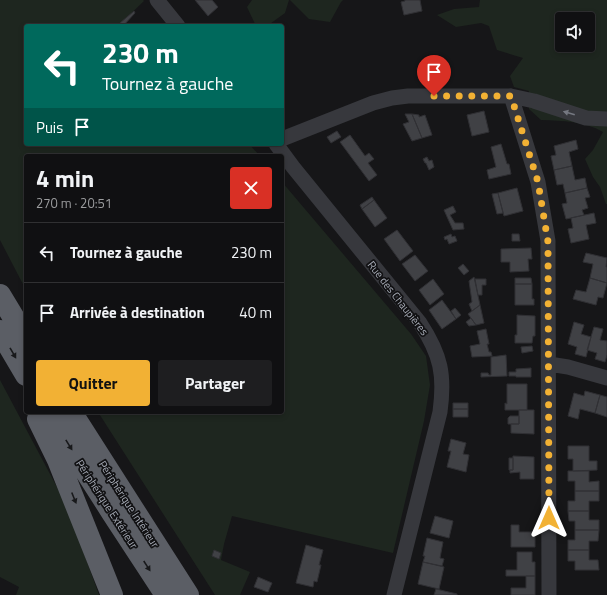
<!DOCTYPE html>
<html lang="fr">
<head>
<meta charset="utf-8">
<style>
	:root { --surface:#101012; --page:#1e1e20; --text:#f1f3f6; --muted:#9c9d9f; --line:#303032; --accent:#f2b134 }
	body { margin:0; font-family:"Titillium Web",sans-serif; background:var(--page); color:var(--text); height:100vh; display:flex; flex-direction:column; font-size:15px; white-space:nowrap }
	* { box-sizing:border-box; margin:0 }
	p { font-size:13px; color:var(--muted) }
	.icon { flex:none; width:22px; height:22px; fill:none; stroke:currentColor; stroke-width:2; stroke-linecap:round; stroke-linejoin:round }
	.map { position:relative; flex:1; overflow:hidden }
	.drawer { position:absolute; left:24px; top:154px; width:260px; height:260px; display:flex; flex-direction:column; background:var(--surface); border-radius:4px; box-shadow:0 2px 6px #0003,0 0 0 1px var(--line) }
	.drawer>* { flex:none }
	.hud { position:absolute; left:24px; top:24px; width:260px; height:122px; border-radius:4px; box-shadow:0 2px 6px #0003,0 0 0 1px var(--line); background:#00695c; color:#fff; overflow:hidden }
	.controls { position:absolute; left:555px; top:12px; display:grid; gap:8px }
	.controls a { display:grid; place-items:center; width:40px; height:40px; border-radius:4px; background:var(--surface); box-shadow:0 2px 6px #0003,0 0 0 1px var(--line); font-size:20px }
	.pin { position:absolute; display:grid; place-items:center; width:34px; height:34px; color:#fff; margin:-41px -17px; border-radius:50% 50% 50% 0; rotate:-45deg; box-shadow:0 0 4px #0007 }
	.pin .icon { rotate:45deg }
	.me { position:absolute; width:44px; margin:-22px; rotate:0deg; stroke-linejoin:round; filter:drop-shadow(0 0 3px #0008) }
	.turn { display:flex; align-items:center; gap:14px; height:84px; padding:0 12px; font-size:18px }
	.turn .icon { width:52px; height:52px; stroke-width:2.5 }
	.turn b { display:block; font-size:28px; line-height:34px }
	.then { display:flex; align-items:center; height:38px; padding:0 12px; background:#0003; gap:8px; font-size:15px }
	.round { display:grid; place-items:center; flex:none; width:42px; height:42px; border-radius:4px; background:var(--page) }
	.head { display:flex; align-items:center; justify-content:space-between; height:68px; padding:0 12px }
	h1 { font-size:24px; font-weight:700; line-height:30px }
	.button { display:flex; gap:8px; margin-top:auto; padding:8px 12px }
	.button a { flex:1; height:46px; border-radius:4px; background:var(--accent); color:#111; font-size:16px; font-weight:700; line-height:46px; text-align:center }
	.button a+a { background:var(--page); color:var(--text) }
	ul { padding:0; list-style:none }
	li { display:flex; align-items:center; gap:12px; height:60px; padding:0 12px; border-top:1px solid var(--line) }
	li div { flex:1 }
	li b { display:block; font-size:15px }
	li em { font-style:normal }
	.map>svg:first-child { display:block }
</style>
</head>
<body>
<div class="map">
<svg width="607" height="595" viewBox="0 0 607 595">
	<rect width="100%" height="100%" fill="#161618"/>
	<path fill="#1e261f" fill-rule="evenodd" d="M0 0H143L144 1 118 26H26V144H249L260 156H26V290L0 240Z
		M252 0H289L285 13 267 26H256L247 7Z
		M290 0H343L341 2 330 22 309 19Z
		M480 0H607V204H606L600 187 593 177 585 159 593 150 603 132C584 121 563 121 541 120L529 109V91L514 87 510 76 523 58 497 50 489 26 481 23 456 27 437 15 454 9 479 7ZM562 19H588V45H562Z
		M282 182 411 334 426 356 430 385 424 421 393 553 232 516 224 544 221 560 250 572 240 595H215L98 412H282Z
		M0 380 67 506 99 595H16L19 587 0 577Z"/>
	<path fill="#404145" stroke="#303034" d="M195 0H212L218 7 208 16Z
		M405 0H420L422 11 404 15 401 2 405 1Z
		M134 11 135 13 123 26 120 23Z
		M484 111 489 132 472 136 467 115Z
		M405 114H412L422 138 412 141 403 124 409 122Z
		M412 114 419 115V117L425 115 432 135 422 138Z
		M337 131 341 137 331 143 327 137Z
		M350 135 365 156 369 153 374 159 368 163 377 175 369 181 340 142Z
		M576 140 578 149 569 152 572 166 554 170 551 156 556 155 554 146Z
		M501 144 507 164H509L511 174 489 179 487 170 496 167 491 147Z
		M427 157 429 161 432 160 434 167 429 170 426 163H425L423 159Z
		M572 166 575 180 585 178 587 188 565 193 563 184 557 185 554 170Z
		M517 188 523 211 504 216 498 193Z
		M587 188 590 197 585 198 588 208 582 210 584 215 566 219 562 204 567 203 565 193Z
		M498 193 503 213 497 214 492 194Z
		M372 197 374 200 362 209 360 205Z
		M374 200 387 218 375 227 362 209Z
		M453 206 456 212 450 215 455 223H463L464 229 453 230 444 210Z
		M594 213 596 223 586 225 589 239 571 243 568 229 573 228 571 218Z
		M397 230 413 251 400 261 384 239Z
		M451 234 452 237 455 236 457 241 449 244 447 239 445 240 444 237Z
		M512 234H519L520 241H512Z
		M531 248 532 259H528L529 271 510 272V262H501V249Z
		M586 253 607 258 606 267H607V283L590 278 593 264 583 262Z
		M415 255 428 271 415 281 402 264Z
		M463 264 469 271 464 275 458 268Z
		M474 277 480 305 472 311 469 304 472 302 469 281Z
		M515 278H531L532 284H515Z
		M590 278 607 283 603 298 598 297 596 305 573 299 576 290 586 292Z
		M433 279 444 294 430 305 419 290Z
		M475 279H486V285H482V295H478Z
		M515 284H532V299H534V305H515Z
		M442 300 456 319 442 329 429 310Z
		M480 305 484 323 476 325 468 314Z
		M455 308 461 315 456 319 451 311Z
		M517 315 535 316V336H533L532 343H515V335H517Z
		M471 318 476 325 469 326 466 322Z
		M574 322 584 325 581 334 591 337 586 357 575 354 577 347 568 344Z
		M594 327 603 329 600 340 607 341V355L605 362 595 359 597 353 587 350Z
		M486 329 489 344H487L489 352H491L492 356 472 357 470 346 480 344 477 331Z
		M532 346 533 351 522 353 521 347Z
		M506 355 507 376 481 377V373H488L489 375H491V357Z
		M531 368V377H516V376H509V372H516V369Z
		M507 384H527V410H505V403L507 404Z
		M585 391 600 395 595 413 580 409 578 419 568 416 574 393 584 396Z
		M600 395 607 397V417L595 413Z
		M453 403H468V409H453Z
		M453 409H468V417H453Z
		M519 410H534V434L511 433V424H519Z
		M510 416H519V424H508V418Z
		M451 439 466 443 463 454 469 455 466 472 447 467 451 451H448Z
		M568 446H589V461H597V470L573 471V459H568Z
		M513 456 534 457V479H520V472L510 473V470H513Z
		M509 458H513V470H509Z
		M568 471H589V482L599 481V491H575V481H568Z
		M575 491H599V501H589V511H568V501H575Z
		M568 511H589V520H599V530H575V521H569Z
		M435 516 453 521 449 538 430 533Z
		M511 525H519V532H535V547H511Z
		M575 530H599L598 541H589V550H568V540H575Z
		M427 538 443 542 440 558 444 559 442 566 423 562 425 556H423Z
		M306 545 323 550 319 565H321L317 582 314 581 313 587 296 583Z
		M214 550 221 553 219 559 212 556Z
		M568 550H589V560H598L599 570H575V561H568Z
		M517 552H532V562H535V576H506V570H517Z
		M423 562 444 567 439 589 418 584Z
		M526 576H535V595H511V588H526Z
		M258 577 272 583 268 592 254 587Z
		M436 589 457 594V595H434Z"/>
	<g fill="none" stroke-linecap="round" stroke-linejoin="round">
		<path stroke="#37383d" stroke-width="15" d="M157 0 178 26
			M511 96 538 182 548 241 549 595
			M282 139 373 103 392 98 408 96H511L534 101 586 118 607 119
			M276 144 293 167 420 323C441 355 445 375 440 412L394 595
			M549 364 568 367 607 378"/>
		<path stroke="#5b5e65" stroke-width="22" d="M0 295 26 338
			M0 331 26 375
			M48 412 113 514 166 595
			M71 412 188 595
			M38 419 58 460 112 595"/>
	</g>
	<defs><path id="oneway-solid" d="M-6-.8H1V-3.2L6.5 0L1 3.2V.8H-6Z"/></defs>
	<use fill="#757881" href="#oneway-solid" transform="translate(569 113) rotate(-164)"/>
	<g fill="#18191b">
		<use href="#oneway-solid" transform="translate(13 353) rotate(60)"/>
		<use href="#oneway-solid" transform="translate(69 445) rotate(58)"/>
		<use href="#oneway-solid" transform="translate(74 498) rotate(68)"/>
		<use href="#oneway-solid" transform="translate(147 566) rotate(57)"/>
	</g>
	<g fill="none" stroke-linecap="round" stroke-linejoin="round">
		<path stroke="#f2b134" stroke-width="7" stroke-dasharray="0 12.6" d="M434 96H511L538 182 548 242 549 518"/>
	</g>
	<g text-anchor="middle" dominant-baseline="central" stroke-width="3.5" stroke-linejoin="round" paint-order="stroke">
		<g font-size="11" fill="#a8adb8" stroke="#111113">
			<text transform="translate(398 298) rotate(52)">Rue des Chaupières</text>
			<text transform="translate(107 504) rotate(57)">Périphérique Extérieur</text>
			<text transform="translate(129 504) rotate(57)">Périphérique Intérieur</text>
		</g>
	</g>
</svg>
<div class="controls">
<a><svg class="icon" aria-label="sound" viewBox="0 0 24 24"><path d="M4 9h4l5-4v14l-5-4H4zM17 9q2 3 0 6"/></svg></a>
</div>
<div class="pin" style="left:434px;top:96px;background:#d93025"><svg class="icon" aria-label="arrive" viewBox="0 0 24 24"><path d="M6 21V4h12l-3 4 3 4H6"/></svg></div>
<svg class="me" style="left:549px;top:518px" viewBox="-20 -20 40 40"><path d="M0-17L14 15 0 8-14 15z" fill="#f2b134" stroke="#fff" stroke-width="4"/></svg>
<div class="hud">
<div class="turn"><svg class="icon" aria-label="left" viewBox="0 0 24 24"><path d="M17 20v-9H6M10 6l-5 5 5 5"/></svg><div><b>230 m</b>Tournez à gauche</div></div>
<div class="then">Puis<svg class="icon" aria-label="arrive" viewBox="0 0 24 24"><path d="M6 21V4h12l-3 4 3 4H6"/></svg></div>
</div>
<section class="drawer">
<div class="head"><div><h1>4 min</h1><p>270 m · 20:51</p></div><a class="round" style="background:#d93025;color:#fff"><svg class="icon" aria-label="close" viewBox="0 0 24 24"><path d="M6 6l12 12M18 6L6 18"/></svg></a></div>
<ul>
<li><svg class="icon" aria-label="left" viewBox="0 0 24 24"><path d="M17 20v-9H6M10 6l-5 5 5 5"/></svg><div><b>Tournez à gauche</b></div><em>230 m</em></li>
<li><svg class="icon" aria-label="arrive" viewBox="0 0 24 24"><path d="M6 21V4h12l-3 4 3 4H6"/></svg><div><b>Arrivée à destination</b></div><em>40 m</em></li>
</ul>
<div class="button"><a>Quitter</a><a>Partager</a></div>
</section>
</div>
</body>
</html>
